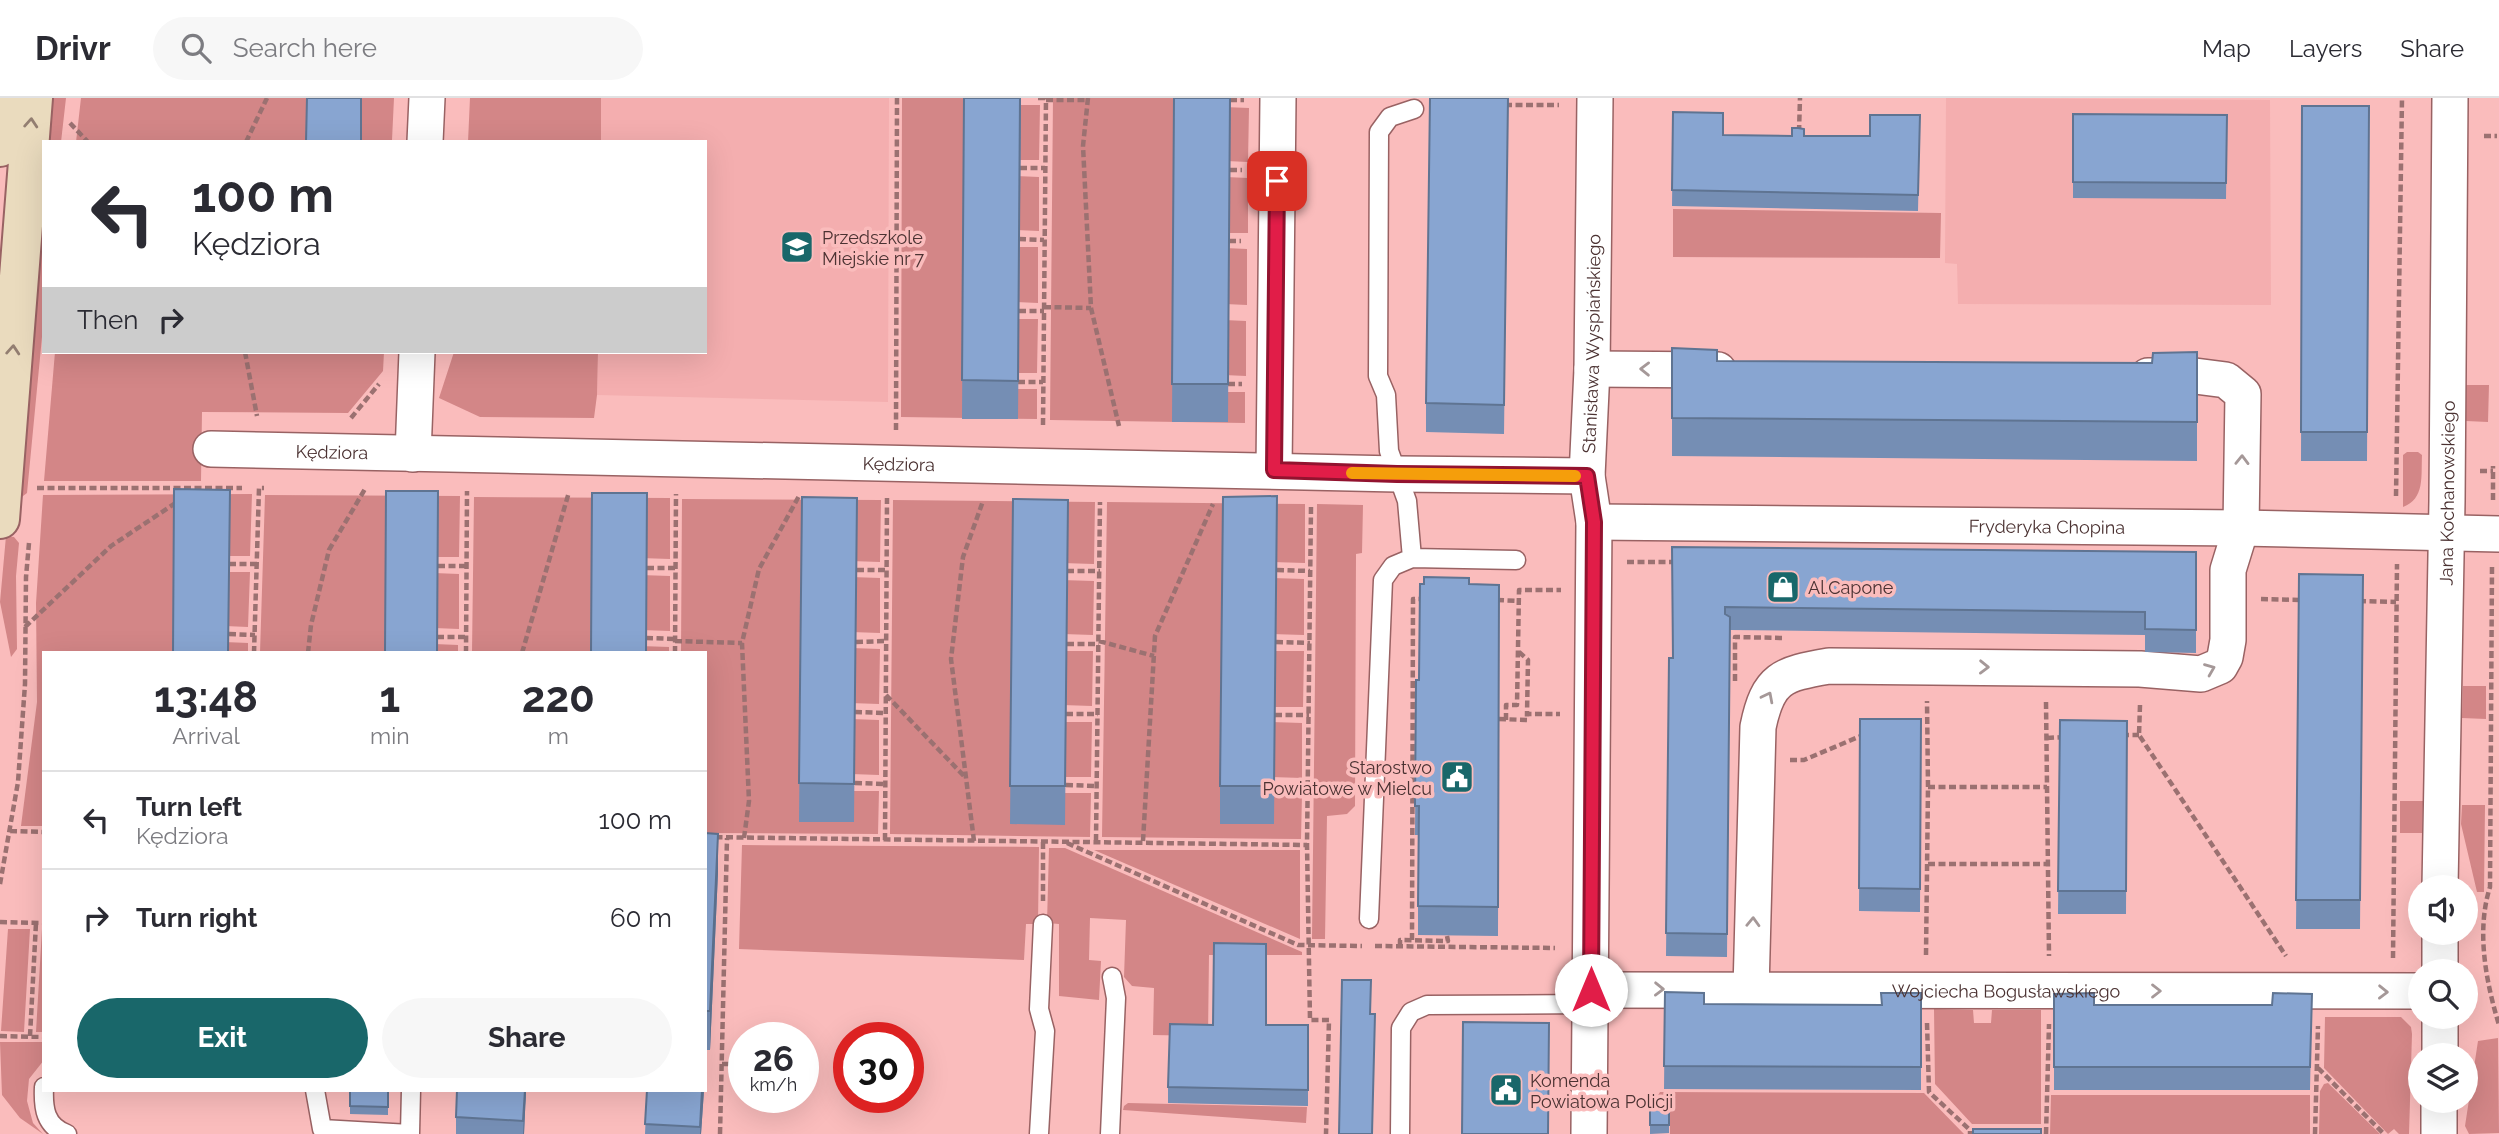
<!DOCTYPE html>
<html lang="en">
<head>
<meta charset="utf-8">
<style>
	:root { --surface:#fff; --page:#f7f7f7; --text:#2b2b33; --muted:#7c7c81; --line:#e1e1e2; --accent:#19676a }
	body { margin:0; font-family:Raleway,sans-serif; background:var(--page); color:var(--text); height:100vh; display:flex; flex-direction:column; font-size:26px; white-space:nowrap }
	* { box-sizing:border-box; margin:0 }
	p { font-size:23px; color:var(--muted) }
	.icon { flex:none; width:38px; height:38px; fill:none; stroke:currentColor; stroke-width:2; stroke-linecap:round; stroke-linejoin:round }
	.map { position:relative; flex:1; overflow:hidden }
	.side { position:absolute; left:42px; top:553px; width:665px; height:441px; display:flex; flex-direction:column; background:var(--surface); border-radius:0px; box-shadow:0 7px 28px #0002 }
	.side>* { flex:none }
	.top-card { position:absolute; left:42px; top:42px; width:665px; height:214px; border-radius:0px; box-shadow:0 7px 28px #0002; background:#fff; color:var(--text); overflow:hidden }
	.fabs { position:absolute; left:2408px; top:777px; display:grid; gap:14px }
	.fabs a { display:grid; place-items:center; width:70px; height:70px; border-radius:50%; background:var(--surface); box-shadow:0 7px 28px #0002; font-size:35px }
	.speed { position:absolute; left:728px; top:924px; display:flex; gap:14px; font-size:35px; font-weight:700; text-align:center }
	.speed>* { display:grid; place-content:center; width:91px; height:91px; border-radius:50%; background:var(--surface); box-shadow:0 7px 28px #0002; line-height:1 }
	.speed small { font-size:18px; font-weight:400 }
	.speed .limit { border:10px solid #d22; background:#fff; color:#111 }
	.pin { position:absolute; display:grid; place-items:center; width:60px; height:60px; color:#fff; margin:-30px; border-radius:14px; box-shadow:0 4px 10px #0006 }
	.me { position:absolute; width:77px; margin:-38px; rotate:0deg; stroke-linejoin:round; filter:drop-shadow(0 0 5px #0008) }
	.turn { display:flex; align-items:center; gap:24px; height:147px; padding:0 35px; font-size:32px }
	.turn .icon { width:91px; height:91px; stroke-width:2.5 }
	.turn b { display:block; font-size:49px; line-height:60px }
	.then { display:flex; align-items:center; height:66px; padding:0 35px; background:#0003; gap:14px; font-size:26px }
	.eta { display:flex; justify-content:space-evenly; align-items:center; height:119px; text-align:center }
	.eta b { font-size:42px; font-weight:700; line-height:49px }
	.button { display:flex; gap:14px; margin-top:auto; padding:14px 35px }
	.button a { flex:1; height:80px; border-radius:42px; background:var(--accent); color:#fff; font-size:28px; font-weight:700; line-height:80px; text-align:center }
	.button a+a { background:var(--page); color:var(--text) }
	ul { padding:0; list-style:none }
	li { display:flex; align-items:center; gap:21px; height:98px; padding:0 35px; border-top:2px solid var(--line) }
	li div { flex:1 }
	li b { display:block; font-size:26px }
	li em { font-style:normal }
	header { display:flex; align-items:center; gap:42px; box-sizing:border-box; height:98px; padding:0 35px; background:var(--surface); border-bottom:2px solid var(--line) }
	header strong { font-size:33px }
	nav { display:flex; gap:38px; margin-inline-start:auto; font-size:24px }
	.search { width:490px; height:63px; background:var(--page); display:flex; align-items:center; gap:18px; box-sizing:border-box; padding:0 24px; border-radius:38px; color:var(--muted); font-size:26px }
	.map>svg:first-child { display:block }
</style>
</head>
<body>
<header>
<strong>Drivr</strong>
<div class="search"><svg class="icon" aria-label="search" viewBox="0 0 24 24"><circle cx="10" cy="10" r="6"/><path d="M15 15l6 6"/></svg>Search here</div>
<nav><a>Map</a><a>Layers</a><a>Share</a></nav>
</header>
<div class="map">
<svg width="2499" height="1036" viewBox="0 0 2499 1036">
	<rect width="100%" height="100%" fill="#fabcbc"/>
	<path fill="#f4aeaf" d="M601 0H889L888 304 597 297 598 254H705V44H601Z
		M1946 0 2270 2 2271 207 1958 206 1957 166 1945 165Z"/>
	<path fill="#d38687" d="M49 0H66L61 44H44Z
		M81 0H394L392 42 76 44Z
		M470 0H601V44H468Z
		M902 0H1015V7H1040L1039 62H1014V78L1039 79V133L1013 132V149H1038V205L1014 204V221H1038L1037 275H1013V291H1037V321L901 319Z
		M1053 0H1224V9L1249 10 1248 64 1226 63V79L1248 80V135H1225V150L1247 151V207L1225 206 1224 222 1246 223V278L1224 277V294H1245V325L1050 322Z
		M44 49V218L27 395 19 401Z
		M1673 111 1941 115 1940 160 1673 159Z
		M55 254H384L383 273 348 315 202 314 201 383H44Z
		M454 254H598L597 297 594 320 480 319 439 300Z
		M2466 287H2489L2488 324 2466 323Z
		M2407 354H2418L2422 357C2421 378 2425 401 2403 409V357Z
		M252 396 250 458H225L224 474H250L248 529 225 528 224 544 248 545V555H44V728H21L37 604 36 505 43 397Z
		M265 397 460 398 459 459H434V475L459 476V531L434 530V546L458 547V555H260Z
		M474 399 670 400V461L640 460V477L670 478V533L640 532V548L669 549V555H472Z
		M682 401 881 402 880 464 851 463V479L880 480V535L851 534V550L880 551 879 606 850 605V621L879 622V677L851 676V693H879L878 736 705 735V555H681Z
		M893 402 1095 404 1094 466 1062 465 1061 482 1094 483 1093 537 1063 536V553H1093L1092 608 1062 607V624H1092L1091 679H1062V695H1091L1090 739 890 736Z
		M1107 404 1305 406V465L1272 464V480L1304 481V537L1271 536V553H1304L1303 609H1271V624L1302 625V680L1271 679 1270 696H1302L1301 741 1102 739Z
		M1317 406 1363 407 1362 455 1356 456 1355 708 1347 716 1327 718 1325 841H1312Z
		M6 438 14 439 19 445 16 478 17 551 11 559 0 504Z
		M2463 588H2486V621L2462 620Z
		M2400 703H2423L2422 735H2400Z
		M2462 707H2485L2484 794H2477L2461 726Z
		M742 747 1039 749 1038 826H1026L1024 862 739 851Z
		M1049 750H1065L1302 854V857H1209L1208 938 1153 937 1154 890 1132 888 1124 879 1126 822 1090 820 1089 862 1101 863 1099 902 1059 898V826L1047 825Z
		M1094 752H1300V841Z
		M8 831H30L24 934 1 933Z
		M42 831H44V934H36Z
		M1934 911 1973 912 1974 925H1991L1992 912H2041V1026H1972L1935 986Z
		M2325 919H2401L2411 929 2412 936 2409 1036H2399L2394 1031 2388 1036 2324 970Z
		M2498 940 2499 1035 2469 1036 2465 1028 2478 943Z
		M0 944H44V962L29 981 27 1003 33 1025 43 1036 20 1020 2 997Z
		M2328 985 2380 1036H2319L2320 993 2324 986Z
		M1660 994 1924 995 1964 1036H1670V1013L1649 1012Z
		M2051 997H2310V1036H2050Z
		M1128 1005 1307 1009 1306 1025 1123 1012 1124 1008Z"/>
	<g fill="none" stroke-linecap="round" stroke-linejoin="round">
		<defs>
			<path id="lane" d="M1414 11 1390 19 1379 34 1378 278 1386 297 1389 353 1407 403 1412 460 1516 462
				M1369 821 1383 482 1393 468 1412 460
				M44 989C43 1010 45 1028 67 1036
				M315 992 322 1031 410 1036
				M410 1035 411 992
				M1039 1036 1045 933 1039 911 1043 826
				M1110 1036 1116 900 1112 879
				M1400 1036 1401 930 1411 914 1427 907 1591 906"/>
			<g id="street">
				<path d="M425 44 427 0"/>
				<path d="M1592 271 1718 272"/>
				<path id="s1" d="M211 351 1397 376 1587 378"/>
				<path d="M413 356 417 254"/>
				<path d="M1274 372 1278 0"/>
				<path id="s2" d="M1594 424 2241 430 2499 436"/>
				<path id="s3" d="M2440 789 2447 403 2450 0"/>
				<path d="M2440 835V873"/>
				<path id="s4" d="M1591 892 2420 893"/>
				<path d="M1751 892 1758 629C1768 580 1782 576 1829 568L2140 571 2201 576 2220 568 2225 559 2228 542V472L2241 430 2243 296 2226 282 2195 278H2148"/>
				<path d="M2440 957V919"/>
				<path id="s5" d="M1589 1036 1594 424 1587 378 1592 271 1595 0"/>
				<path d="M2439 1036V1003"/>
			</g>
			<path id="secondary" d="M0 49 3 0
				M0 421 33 0"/>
		</defs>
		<use href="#lane" stroke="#996263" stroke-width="21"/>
		<use href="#street" stroke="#996263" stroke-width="38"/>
		<use href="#secondary" stroke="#996263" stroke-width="42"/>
		<path stroke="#9b7171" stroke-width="4.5" stroke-dasharray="7 3.5" stroke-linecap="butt" d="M1038 0H1046
			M1088 0 1083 48 1091 210 1119 328
			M1046 2H1088
			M1230 2H1244
			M1505 7H1559
			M70 25 88 44
			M1799 34 1800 0
			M2484 38H2497
			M246 44 267 0
			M1020 70H1045
			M1230 72H1242
			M1019 141 1044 142
			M1229 143H1241
			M1044 209 1091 210
			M1019 213H1044
			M245 254 257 318
			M1018 284H1043
			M1228 286H1242
			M351 320 379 286
			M1043 327 1046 0
			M896 332 897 0
			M2480 373H2493
			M37 390H242
			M2396 398 2402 0
			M2493 402V368
			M1311 409 1307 747 1310 922H1329L1326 1036
			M1627 464H1678
			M229 466H257
			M438 468H467
			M2492 469 2490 789C2476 833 2486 884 2499 927
			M647 470H676
			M857 472H887
			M1277 472 1310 473
			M1067 473H1100
			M2261 501 2304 502
			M1497 502 1519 503
			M2359 503 2396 504
			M25 529 111 448 177 404
			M229 536 255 537
			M437 539H466
			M646 540 676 541
			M675 543 742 545
			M1099 543 1154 558
			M856 544 886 543
			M1276 544 1310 545
			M1067 546H1099
			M1519 554 1528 562 1527 616
			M254 555 259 390H264
			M308 555 311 527 329 452 365 391
			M466 555 467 393
			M522 555 569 394
			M675 555 676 396
			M1735 583V539L1784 540
			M886 597 965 679
			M2046 604 2049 858
			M2140 607 2139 637 2286 858
			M855 614 886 615
			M1066 616H1098
			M1275 617H1309
			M1499 621 1527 622V616H1560
			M1506 622V607H1517L1519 492H1561
			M2122 637H2139
			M2047 640 2065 639
			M1790 662H1804L1863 637
			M855 685 885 686
			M1066 687 1097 688
			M1275 687 1308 688
			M1928 689H2047
			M10 733 44 734
			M705 739 1307 747
			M744 740 749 703 742 545 759 471 799 398
			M885 742 887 400
			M974 743 951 561 963 459 983 403
			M1096 743 1100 404
			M1143 743 1155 538 1213 406
			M1043 744V803
			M1067 745 1298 847 1362 848
			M1928 766H2048
			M0 786 18 684 25 586 26 479 29 445
			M0 824 44 825
			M1412 842 1413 501H1425
			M1375 848 1555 850
			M1400 848V842L1448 843 1447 838
			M1926 857 1928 689 1927 603
			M2393 860 2397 466
			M1927 925 1929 994 1970 1032V1036
			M0 938 44 939
			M30 938 36 825
			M722 966H744
			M2318 970 2384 1036
			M720 1036 727 740
			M2046 1036 2049 926
			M2315 1036 2318 928"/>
		<use href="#lane" stroke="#fff" stroke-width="18"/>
		<use href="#street" stroke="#fff" stroke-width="35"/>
		<use href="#secondary" stroke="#eadbbe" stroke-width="38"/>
	</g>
	<path fill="#758eb4" d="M964 0H1021L1018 321H962Z
		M1174 0H1230L1228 324H1172Z
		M1508 0 1504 336 1426 334V305Z
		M2302 8H2369L2367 363H2301Z
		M1673 14 1723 37 1870 38 1920 17 1918 113 1672 108Z
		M2073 16 2227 17 2226 101 2073 100Z
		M1672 250 1717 263 2152 265 2197 254V363L1672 358Z
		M1277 398 1274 726H1220V688Z
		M802 399 857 400 854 724H799Z
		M1013 401 1068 402 1065 727 1010 726Z
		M1672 449 2196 454V555L2145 554V537L1730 532 1727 859 1666 858 1669 560H1673Z
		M2299 476 2363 477 2360 831H2296Z
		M1469 486 1499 487 1498 838 1418 837V737H1415L1416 582H1419Z
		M1860 621H1921L1920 814 1859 813Z
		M2060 622 2127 623 2126 816H2058Z
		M705 735 718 774 710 952H705Z
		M1665 894 1704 906 1881 907 1921 895V992L1664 991Z
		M2054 896 2094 907H2272L2312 896 2310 992H2054Z
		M1266 927H1308V1008L1168 1005V989Z
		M350 992H388V1017L350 1016Z
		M526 992 524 1036H456V1019Z
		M647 992H704L701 1036H645Z
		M1650 1008H1669V1035L1650 1036Z"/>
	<path fill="#5f7492" d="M718 736V774L710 952V913Z
		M525 992H526L524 1036H523Z
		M702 992H704L701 1036H700Z"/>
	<path fill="#88a5d1" stroke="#5f7492" stroke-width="2" d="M307 0H361V44H306Z
		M964 0H1020L1018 283 962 282Z
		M1174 0H1230L1228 286H1172Z
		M1430 0H1508L1504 307 1426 305Z
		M2302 8H2369L2367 334H2301Z
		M1673 14 1723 15V37L1792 38V30H1798L1804 31V38H1870V17H1920L1918 97 1672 92Z
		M2073 16 2227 17 2226 85 2073 84Z
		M1672 250 1717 252V263L2152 265 2153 255 2197 254V324L1672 320Z
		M174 391 230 392 228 555H173Z
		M386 393H438L437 555H385Z
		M592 395H647L646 555H591Z
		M1277 398 1274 688H1220L1223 399Z
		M802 399 857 400 854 686 799 685Z
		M1013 401 1068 402 1065 688H1010Z
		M1672 449 2196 454V532L2145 531V514L1725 509V516L1730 519 1727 836 1666 835 1669 560H1673Z
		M2299 476 2363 477 2360 802H2296Z
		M1424 479 1469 480V486L1499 487 1498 809 1418 808 1419 708H1415L1416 582H1419L1420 486H1424Z
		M1860 621H1921L1920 791 1859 790Z
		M2060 622 2127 623 2126 793H2058Z
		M705 735 718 736 710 913H705Z
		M1214 845 1266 846V927H1308V992L1168 989 1170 926 1213 927Z
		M1342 882H1371L1370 916H1375L1372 1036H1339Z
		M1665 894 1704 895V906L1882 907 1881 895H1921V969L1664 968Z
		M2094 895V907H2272L2273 895 2312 896 2310 969H2054V896Z
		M1463 924 1549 925 1548 1036H1462Z
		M350 992H388V1009L350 1008Z
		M457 992H525L523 1023 456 1019Z
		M647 992H702L700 1029 645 1026Z
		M1650 1008H1669V1027H1650Z
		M1973 1031H2041V1036H1973Z"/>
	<defs><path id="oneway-chevron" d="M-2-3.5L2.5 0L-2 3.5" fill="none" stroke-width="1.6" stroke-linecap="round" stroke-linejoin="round" transform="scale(1.75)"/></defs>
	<g stroke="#937e71">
		<use href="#oneway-chevron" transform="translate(31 25) rotate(-86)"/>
		<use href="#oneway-chevron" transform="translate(13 252) rotate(-86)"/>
	</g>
	<g stroke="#a59898">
		<use href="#oneway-chevron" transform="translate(1645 271) rotate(-179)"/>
		<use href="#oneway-chevron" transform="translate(2242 362) rotate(-89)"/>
		<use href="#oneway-chevron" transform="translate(1984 569) rotate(1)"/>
		<use href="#oneway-chevron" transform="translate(2210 571) rotate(-22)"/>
		<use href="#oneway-chevron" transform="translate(1768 599) rotate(-63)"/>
		<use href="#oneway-chevron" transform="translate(1753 824) rotate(-88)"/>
		<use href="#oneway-chevron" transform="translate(1659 891) rotate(1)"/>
		<use href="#oneway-chevron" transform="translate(2156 893)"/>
		<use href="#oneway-chevron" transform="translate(2383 894) rotate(1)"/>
	</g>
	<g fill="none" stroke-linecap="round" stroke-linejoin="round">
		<defs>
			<path id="route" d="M1277 83 1274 372 1397 376 1587 378 1594 424 1591 892"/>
		</defs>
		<use href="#route" stroke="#92132f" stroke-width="18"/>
		<use href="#route" stroke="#e11d48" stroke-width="12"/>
		<path stroke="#f59e0b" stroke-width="12" d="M1352 375 1575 378"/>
	</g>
	<defs>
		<symbol id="school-square" viewBox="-11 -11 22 22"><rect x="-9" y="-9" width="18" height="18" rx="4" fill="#19676a" stroke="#fabcbc"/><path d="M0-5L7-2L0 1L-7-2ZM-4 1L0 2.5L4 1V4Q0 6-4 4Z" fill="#fff"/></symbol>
		<symbol id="shop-square" viewBox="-11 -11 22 22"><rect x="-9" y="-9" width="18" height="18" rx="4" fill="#19676a" stroke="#fabcbc"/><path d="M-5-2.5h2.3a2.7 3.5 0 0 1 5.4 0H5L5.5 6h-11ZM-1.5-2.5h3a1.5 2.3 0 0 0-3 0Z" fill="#fff"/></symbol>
		<symbol id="civic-square" viewBox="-11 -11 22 22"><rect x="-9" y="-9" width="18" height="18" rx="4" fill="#19676a" stroke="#fabcbc"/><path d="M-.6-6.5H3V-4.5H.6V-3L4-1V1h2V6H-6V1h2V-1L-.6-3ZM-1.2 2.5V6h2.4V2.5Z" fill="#fff"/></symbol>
	</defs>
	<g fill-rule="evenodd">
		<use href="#school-square" x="778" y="130" width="38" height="38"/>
		<use href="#shop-square" x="1764" y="470" width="38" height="38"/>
		<use href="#civic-square" x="1438" y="660" width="38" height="38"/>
		<use href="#civic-square" x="1487" y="973" width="38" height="38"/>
	</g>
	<g text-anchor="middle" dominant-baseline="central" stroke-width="7" stroke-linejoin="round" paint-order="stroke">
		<g font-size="18" fill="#4b3232" stroke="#fabcbc" text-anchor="start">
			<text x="822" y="139">Przedszkole<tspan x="822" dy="21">Miejskie nr 7</tspan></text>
			<text x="1808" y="489">Al.Capone</text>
			<text x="1432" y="669" text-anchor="end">Starostwo<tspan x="1432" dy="21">Powiatowe w Mielcu</tspan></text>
			<text x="1530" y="982">Komenda<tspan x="1530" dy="21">Powiatowa Policji</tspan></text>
		</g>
		<g font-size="18" fill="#4b3232" stroke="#fabcbc">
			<text stroke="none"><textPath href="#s5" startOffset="791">Stanisława Wyspiańskiego</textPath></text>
			<text stroke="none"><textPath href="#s1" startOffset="121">Kędziora</textPath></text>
			<text stroke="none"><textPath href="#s1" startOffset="688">Kędziora</textPath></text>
			<text stroke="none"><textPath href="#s3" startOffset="394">Jana Kochanowskiego</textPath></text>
			<text stroke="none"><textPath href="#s2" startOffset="453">Fryderyka Chopina</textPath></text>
			<text stroke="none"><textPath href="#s4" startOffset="415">Wojciecha Bogusławskiego</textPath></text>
		</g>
	</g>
</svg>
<div class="fabs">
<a><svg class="icon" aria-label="sound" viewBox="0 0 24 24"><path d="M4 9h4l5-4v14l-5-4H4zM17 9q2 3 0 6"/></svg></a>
<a><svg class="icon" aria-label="search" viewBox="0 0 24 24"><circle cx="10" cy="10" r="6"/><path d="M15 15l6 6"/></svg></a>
<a><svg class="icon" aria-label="layers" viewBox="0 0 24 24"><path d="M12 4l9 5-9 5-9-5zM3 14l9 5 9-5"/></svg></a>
</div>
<div class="speed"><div>26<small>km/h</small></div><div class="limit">30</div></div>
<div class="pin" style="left:1277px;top:83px;background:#d93025"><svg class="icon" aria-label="arrive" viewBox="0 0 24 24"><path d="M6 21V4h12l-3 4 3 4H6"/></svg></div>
<svg class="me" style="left:1591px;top:892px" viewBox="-20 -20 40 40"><circle r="19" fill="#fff"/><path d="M0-13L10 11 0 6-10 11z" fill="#e11d48"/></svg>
<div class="top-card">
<div class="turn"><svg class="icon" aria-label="left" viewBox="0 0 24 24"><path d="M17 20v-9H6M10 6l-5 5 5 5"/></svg><div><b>100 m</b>Kędziora</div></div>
<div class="then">Then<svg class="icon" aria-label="right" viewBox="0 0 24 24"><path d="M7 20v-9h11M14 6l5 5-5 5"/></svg></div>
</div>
<section class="side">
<div class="eta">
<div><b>13:48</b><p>Arrival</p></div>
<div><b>1</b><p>min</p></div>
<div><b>220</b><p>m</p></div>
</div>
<ul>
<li><svg class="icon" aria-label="left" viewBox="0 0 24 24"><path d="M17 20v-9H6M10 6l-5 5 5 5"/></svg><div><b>Turn left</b><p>Kędziora</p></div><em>100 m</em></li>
<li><svg class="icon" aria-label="right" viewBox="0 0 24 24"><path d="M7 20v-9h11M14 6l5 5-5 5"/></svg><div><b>Turn right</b></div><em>60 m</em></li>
</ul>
<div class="button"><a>Exit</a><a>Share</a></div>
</section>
</div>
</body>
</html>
